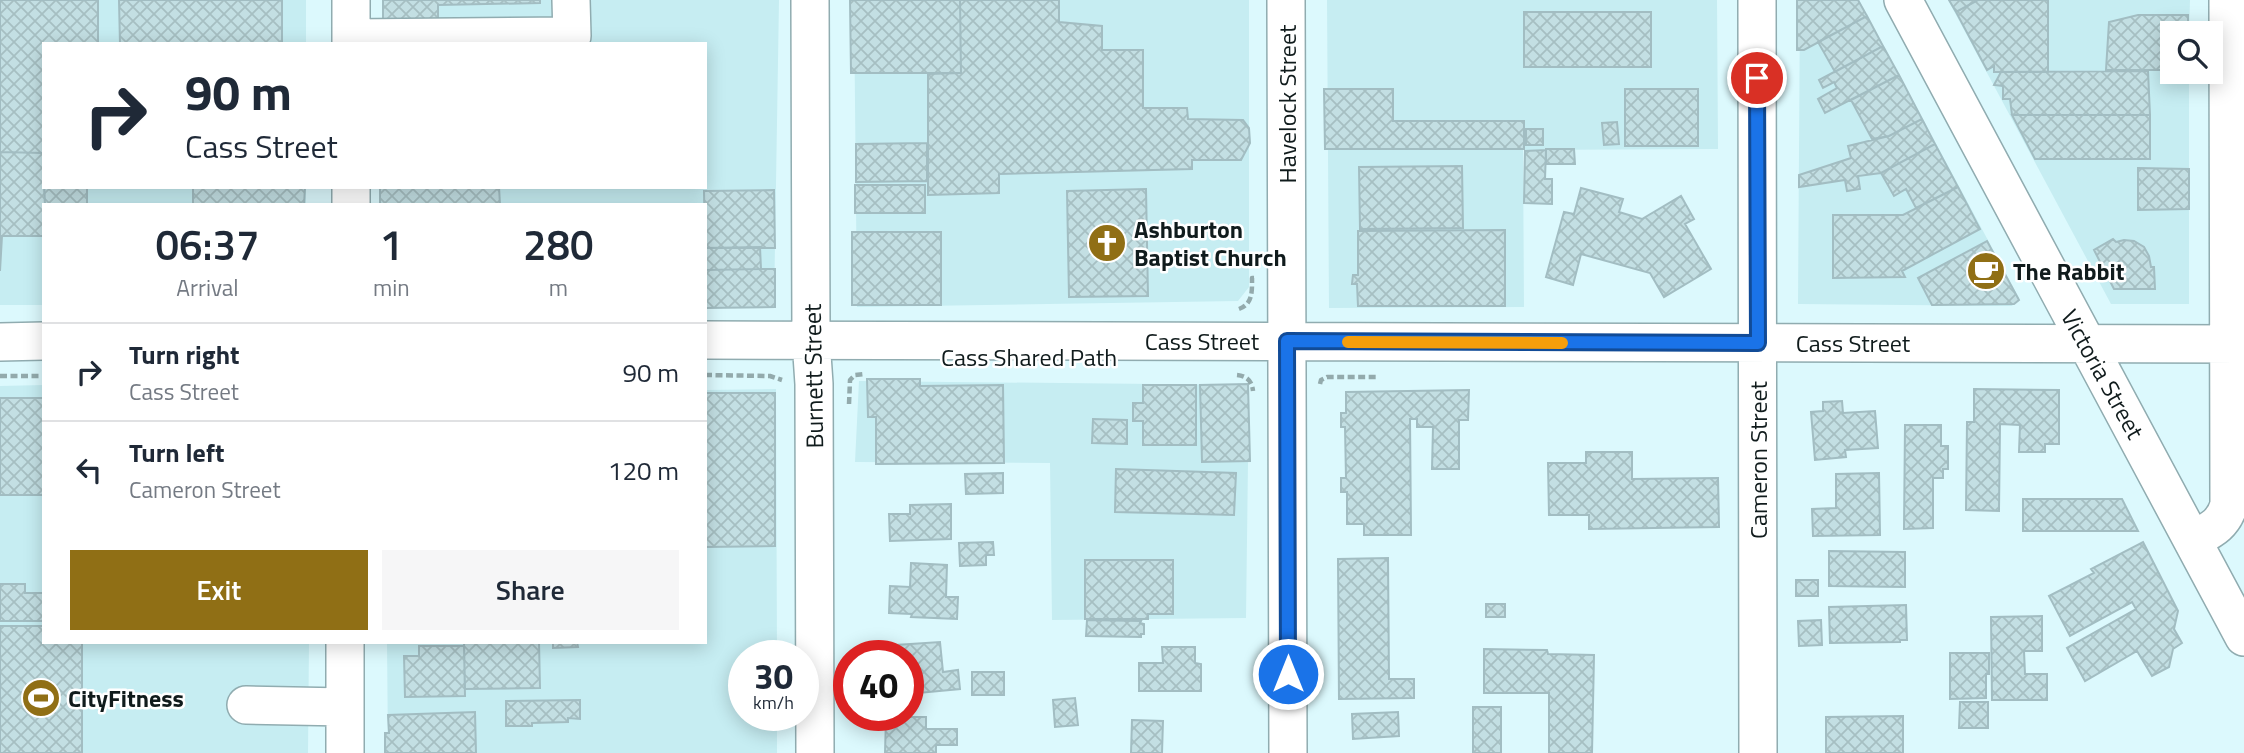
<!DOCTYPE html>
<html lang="en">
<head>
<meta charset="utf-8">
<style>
	:root { --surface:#fff; --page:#f6f6f7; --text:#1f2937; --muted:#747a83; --line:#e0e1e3; --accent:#906f15 }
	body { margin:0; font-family:"Titillium Web",sans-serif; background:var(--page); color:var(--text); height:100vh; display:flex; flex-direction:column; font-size:26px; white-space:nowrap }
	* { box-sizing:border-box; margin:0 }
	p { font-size:23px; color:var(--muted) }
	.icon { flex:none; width:38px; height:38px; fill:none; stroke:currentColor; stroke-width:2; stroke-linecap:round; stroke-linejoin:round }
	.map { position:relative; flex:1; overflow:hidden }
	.panel { position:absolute; left:42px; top:203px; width:665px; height:441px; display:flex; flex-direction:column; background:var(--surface); border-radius:0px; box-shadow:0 4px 18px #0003 }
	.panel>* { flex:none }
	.guide { position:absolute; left:42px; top:42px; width:665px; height:147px; border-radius:0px; box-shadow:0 4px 18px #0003; background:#fff; color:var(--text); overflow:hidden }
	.fabs { position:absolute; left:2160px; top:21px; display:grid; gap:14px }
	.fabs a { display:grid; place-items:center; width:63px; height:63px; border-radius:0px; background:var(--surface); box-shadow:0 4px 18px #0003; font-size:35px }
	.speed { position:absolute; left:728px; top:640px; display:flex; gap:14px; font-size:35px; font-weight:700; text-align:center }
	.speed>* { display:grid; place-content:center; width:91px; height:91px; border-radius:50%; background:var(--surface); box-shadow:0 4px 18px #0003; line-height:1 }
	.speed small { font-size:18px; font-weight:400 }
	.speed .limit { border:10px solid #d22; background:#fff; color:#111 }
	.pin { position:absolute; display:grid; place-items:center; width:60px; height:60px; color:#fff; margin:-30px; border:4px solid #fff; border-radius:50%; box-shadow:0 2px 7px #0007 }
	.me { position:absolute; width:77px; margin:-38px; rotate:0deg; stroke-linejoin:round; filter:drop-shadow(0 0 5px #0008) }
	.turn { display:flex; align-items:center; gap:24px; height:147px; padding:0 28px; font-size:32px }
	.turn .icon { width:91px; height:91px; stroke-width:2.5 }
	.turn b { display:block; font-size:49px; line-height:60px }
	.eta { display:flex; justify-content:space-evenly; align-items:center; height:119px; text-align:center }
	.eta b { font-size:42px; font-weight:600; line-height:49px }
	.button { display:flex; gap:14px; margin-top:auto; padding:14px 28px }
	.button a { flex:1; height:80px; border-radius:0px; background:var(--accent); color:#fff; font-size:28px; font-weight:600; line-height:80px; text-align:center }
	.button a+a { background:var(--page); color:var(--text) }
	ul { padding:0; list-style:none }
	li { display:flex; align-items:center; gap:21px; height:98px; padding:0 28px; border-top:2px solid var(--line) }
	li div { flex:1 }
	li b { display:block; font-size:26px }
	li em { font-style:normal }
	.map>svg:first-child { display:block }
</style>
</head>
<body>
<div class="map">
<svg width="2244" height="753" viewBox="0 0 2244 753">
	<defs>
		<pattern id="building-cross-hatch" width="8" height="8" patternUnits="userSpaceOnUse" patternTransform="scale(1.75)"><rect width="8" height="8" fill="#c3dfe3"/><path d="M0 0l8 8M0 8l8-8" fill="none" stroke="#a6bfc2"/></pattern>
	</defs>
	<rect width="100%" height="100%" fill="#dcf9fd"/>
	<path fill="#c6edf2" d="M0 0H306V44H44V187H306V205H44V305H0Z
		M384 0H779L774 306H705V205H383V187H705V44H384Z
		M854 0H1249V287L1238 301 857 307Z
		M1327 0H1717L1718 149 1523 150 1524 307 1329 308Z
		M1800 0H1859L2019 298 2012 306 1798 304Z
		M1948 0H2190L2189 33H2172V72H2189V304H2111Z
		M859 381 1249 385 1246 618 1052 620 1050 463 855 462Z
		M44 385V642H309L308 753H0V386Z
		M776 389 777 656H744V716H777V753H388L387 642H705V390Z"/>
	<path fill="url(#building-cross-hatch)" stroke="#a2bdc2" stroke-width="2" d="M0 0H98V44H44L43 153 0 152Z
		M119 0H282V44H120Z
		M383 0H540V3L438 5V25L383 26Z
		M850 0H960L961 73H851Z
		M960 0H1059V22L1102 26V50H1143V108H1187L1188 119 1243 120 1249 128 1250 143 1241 160H1192V169L999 174V193L928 195V74L961 73Z
		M1797 0H1858L1867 16 1804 50H1797Z
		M1949 0H1978L1956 12Z
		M1978 0H2048V72H1994V66L1987 70 1956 12Z
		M1524 12H1651V67H1524Z
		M2138 15H2188V33H2172V70H2106L2109 22Z
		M1867 16 1883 46 1835 72 1818 42Z
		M1883 46 1899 75 1825 113 1818 99 1837 88 1834 82 1823 88 1819 80Z
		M2148 71 2150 115H2012L2010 99H2003V86L1994 85 2001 72Z
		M1899 75 1922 119 1889 136 1872 139 1851 100Z
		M1324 89H1393V121H1524V149H1325Z
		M1625 89H1698V146H1625Z
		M2012 115H2150V159H2035Z
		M1922 119 1935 144 1881 173 1858 176 1860 189 1847 191 1845 180 1799 187V175L1851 158 1848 146 1889 136Z
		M1617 122 1619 144 1604 145 1602 123Z
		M1526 129H1543V145H1526Z
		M927 143V181L856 182V144Z
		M1935 144 1958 187 1916 208 1906 189 1894 196 1881 173Z
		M1546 149H1574L1575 164H1546Z
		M1546 150 1545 179H1552V204L1524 203 1525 151Z
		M0 152 43 153 45 205 44 236H2L0 271Z
		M1462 166 1463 228 1360 229 1359 167Z
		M2138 168 2189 169V209L2138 210Z
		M855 185H925V213H855Z
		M44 187H87V205H45Z
		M193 187H305L304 205H193Z
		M380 187H499L500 205H380Z
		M1958 187 1980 229 1902 271 1905 277 1833 278V215H1903Z
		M1581 188 1623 199 1619 212 1642 219 1681 196 1694 219 1685 224 1711 269 1664 297 1650 273 1581 254 1573 285 1546 277 1564 212 1574 214Z
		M1146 189 1148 296 1069 297 1067 191Z
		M774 190 775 248H705L704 191Z
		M1505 230V306H1358L1357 284H1352L1353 275H1358V231Z
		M852 232H941V305H852Z
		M2113 239 2116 242 2124 240 2134 241 2144 247 2149 256 2151 267H2154L2155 289H2114L2094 250Z
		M1987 241 2019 300 2014 304 1932 305 1918 278Z
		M760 247 761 269 706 270 705 248Z
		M761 269H775V307L706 308V270Z
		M867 379H920V386L1003 385 1004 463 876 464V417H868Z
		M1248 384 1250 461 1202 462 1200 385Z
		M1143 385H1196V445H1143V421H1133V403H1143Z
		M1974 389 2059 390V444H2045V452H2019L2020 425 2000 424 1999 511 1966 510 1967 422H1974Z
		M1469 390 1468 420H1459V469H1432L1433 427H1417V419H1410L1411 535H1364V524H1347V492H1341V478H1346L1345 427H1341V413H1346V392Z
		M705 393H775V546L705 547Z
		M0 398H44V495H0Z
		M1842 401 1843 413 1875 411 1878 448 1845 450 1846 457 1815 460 1811 412 1823 411V402Z
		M1093 419 1127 420V444L1092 443Z
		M1905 425H1941V446H1948V469H1943V478H1933V528L1904 529Z
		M1586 452H1632V479L1718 478 1719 527 1589 529V515H1549L1548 463H1586Z
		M1116 469 1236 473 1234 515 1115 512Z
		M1003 473V493L966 494 965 474Z
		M1879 473 1880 535 1813 536 1812 509 1836 508V474Z
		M2023 499H2122L2138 531H2023Z
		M951 504V539L890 541 889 514H910V505Z
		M993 542 994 555H986V565L960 566 959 543Z
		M2143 542 2178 611 2174 629 2182 643 2173 649 2169 667 2152 676 2137 651 2085 681 2067 648 2136 609 2132 602 2070 636 2049 596 2094 573 2091 569Z
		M1829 551 1905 552V587L1829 586Z
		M1388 558 1389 679H1414V698L1339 699 1338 559Z
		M1085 560H1173V614H1148V619H1085Z
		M911 563 947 565 946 597H958L957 619 911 617 912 614 889 613 890 586 910 587Z
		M1796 580H1818V596H1796Z
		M0 584H25V593H44V621H0Z
		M1486 604H1505V617H1486Z
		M1906 605 1907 640H1900V642L1830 643 1829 607Z
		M2042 616V651H2024L2025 674H2047V700H1992L1991 617Z
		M1087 620 1141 621 1140 623 1144 624V634H1141V637L1086 636Z
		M1821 620 1822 645 1799 646 1798 621Z
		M0 626H44V642H82V753H0Z
		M464 642H539L540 688 465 689Z
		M553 642H577L578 647 553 648Z
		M940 642 943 672 958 670 960 689 908 694V656H897L896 645Z
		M419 646H464L465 696 405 697 404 656H419Z
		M1162 647H1195V663L1201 664V691H1139V663H1163Z
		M1484 649 1547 650 1548 654 1594 655 1592 753H1549V693H1484Z
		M1950 653H1989V674H1986V698L1950 699Z
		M972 672H1004V695H972Z
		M1075 698 1078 725 1055 727 1053 700Z
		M580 700V719L568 718V722L532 723V726H506V701Z
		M1960 702H1988V728H1959Z
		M1473 707H1501V753H1473Z
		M475 712 476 753H385V733H389L388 715Z
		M1398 712 1399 736 1353 739 1352 714Z
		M1903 716V753H1826V717Z
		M886 717H926V729H957V745H936V753H885Z
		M1132 720 1163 721 1162 753H1131Z"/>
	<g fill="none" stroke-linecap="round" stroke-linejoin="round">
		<defs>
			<path id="minor" d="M351 0V44
				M810 0 811 340 814 384 815 753
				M1286 0 1288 753
				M1757 0 1758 753
				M1903 0 2244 637
				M351 38 572 36 571 0
				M351 187V205
				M705 340 2244 344
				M0 342 44 341
				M2193 540C2211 530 2223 525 2229 505L2228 0
				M345 642V753
				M246 705 345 707"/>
		</defs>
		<use href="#minor" stroke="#90acb0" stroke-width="40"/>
		<path stroke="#93aaac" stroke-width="4.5" stroke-dasharray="7 3.5" stroke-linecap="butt" d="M1239 309C1253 304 1252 291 1252 278H1256
			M705 375 770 376 782 380
			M1237 375C1247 376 1252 381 1253 391
			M0 376H44
			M1320 384 1321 380 1327 377H1378
			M849 404 850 380 855 375 864 374"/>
		<use href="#minor" stroke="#fff" stroke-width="37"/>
	</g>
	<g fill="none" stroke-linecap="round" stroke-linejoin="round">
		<defs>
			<path id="route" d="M1288 674 1287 341 1758 343 1757 78"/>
		</defs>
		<use href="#route" stroke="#114b97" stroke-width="18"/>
		<use href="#route" stroke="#1a73e8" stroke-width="12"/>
		<path stroke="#f59e0b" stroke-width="12" d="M1348 342 1562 343"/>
	</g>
	<defs>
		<symbol id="church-disc" viewBox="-11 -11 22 22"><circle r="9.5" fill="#906f15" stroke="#fff"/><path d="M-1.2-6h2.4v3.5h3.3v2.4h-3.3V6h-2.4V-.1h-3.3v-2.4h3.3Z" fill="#fff"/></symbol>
		<symbol id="cafe-disc" viewBox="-11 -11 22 22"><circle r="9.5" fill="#906f15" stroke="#fff"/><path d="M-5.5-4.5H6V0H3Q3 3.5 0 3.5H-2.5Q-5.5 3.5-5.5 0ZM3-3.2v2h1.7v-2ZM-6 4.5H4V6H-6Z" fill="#fff"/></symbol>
		<symbol id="stadium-disc" viewBox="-11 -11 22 22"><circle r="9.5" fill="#906f15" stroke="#fff"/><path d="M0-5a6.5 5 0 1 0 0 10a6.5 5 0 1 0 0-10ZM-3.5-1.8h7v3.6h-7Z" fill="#fff"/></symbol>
	</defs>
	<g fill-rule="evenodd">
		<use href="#church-disc" x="1085" y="221" width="44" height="44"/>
		<use href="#cafe-disc" x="1964" y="249" width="44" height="44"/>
		<use href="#stadium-disc" x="19" y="676" width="44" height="44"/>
	</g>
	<g text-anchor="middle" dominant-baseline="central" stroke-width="5" stroke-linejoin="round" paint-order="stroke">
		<g font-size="24" fill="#101b1c" stroke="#fff">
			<text transform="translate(1287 104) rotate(-90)">Havelock Street</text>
			<text x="1202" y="341">Cass Street</text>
			<text x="1853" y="343">Cass Street</text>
			<text x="1029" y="357">Cass Shared Path</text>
			<text transform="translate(2103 374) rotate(61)">Victoria Street</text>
			<text transform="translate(813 376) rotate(-91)">Burnett Street</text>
			<text transform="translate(1758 460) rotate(-90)">Cameron Street</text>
		</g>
		<g font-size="24" font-weight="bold" fill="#101b1c" stroke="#fff" text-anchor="start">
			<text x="1134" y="229">Ashburton<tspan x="1134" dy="28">Baptist Church</tspan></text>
			<text x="2013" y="271">The Rabbit</text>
			<text x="68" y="698">CityFitness</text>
		</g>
	</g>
</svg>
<div class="fabs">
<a><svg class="icon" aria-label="search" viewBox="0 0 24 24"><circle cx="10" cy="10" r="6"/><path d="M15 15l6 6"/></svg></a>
</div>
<div class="speed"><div>30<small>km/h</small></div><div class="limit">40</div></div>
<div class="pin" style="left:1757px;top:78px;background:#d93025"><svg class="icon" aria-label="arrive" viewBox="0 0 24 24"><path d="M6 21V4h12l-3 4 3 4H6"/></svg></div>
<svg class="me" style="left:1288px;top:674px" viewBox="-20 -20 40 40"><circle r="17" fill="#1a73e8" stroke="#fff" stroke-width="3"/><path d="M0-11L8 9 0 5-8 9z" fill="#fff"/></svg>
<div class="guide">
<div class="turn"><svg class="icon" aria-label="right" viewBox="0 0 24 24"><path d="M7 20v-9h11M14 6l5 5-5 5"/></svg><div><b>90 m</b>Cass Street</div></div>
</div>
<section class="panel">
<div class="eta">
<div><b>06:37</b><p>Arrival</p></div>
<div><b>1</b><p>min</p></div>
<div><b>280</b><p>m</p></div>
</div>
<ul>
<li><svg class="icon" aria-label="right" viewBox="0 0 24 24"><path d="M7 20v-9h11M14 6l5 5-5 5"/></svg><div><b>Turn right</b><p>Cass Street</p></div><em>90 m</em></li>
<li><svg class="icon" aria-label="left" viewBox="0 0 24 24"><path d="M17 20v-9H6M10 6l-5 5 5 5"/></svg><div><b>Turn left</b><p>Cameron Street</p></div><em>120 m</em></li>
</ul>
<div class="button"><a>Exit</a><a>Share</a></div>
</section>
</div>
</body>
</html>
